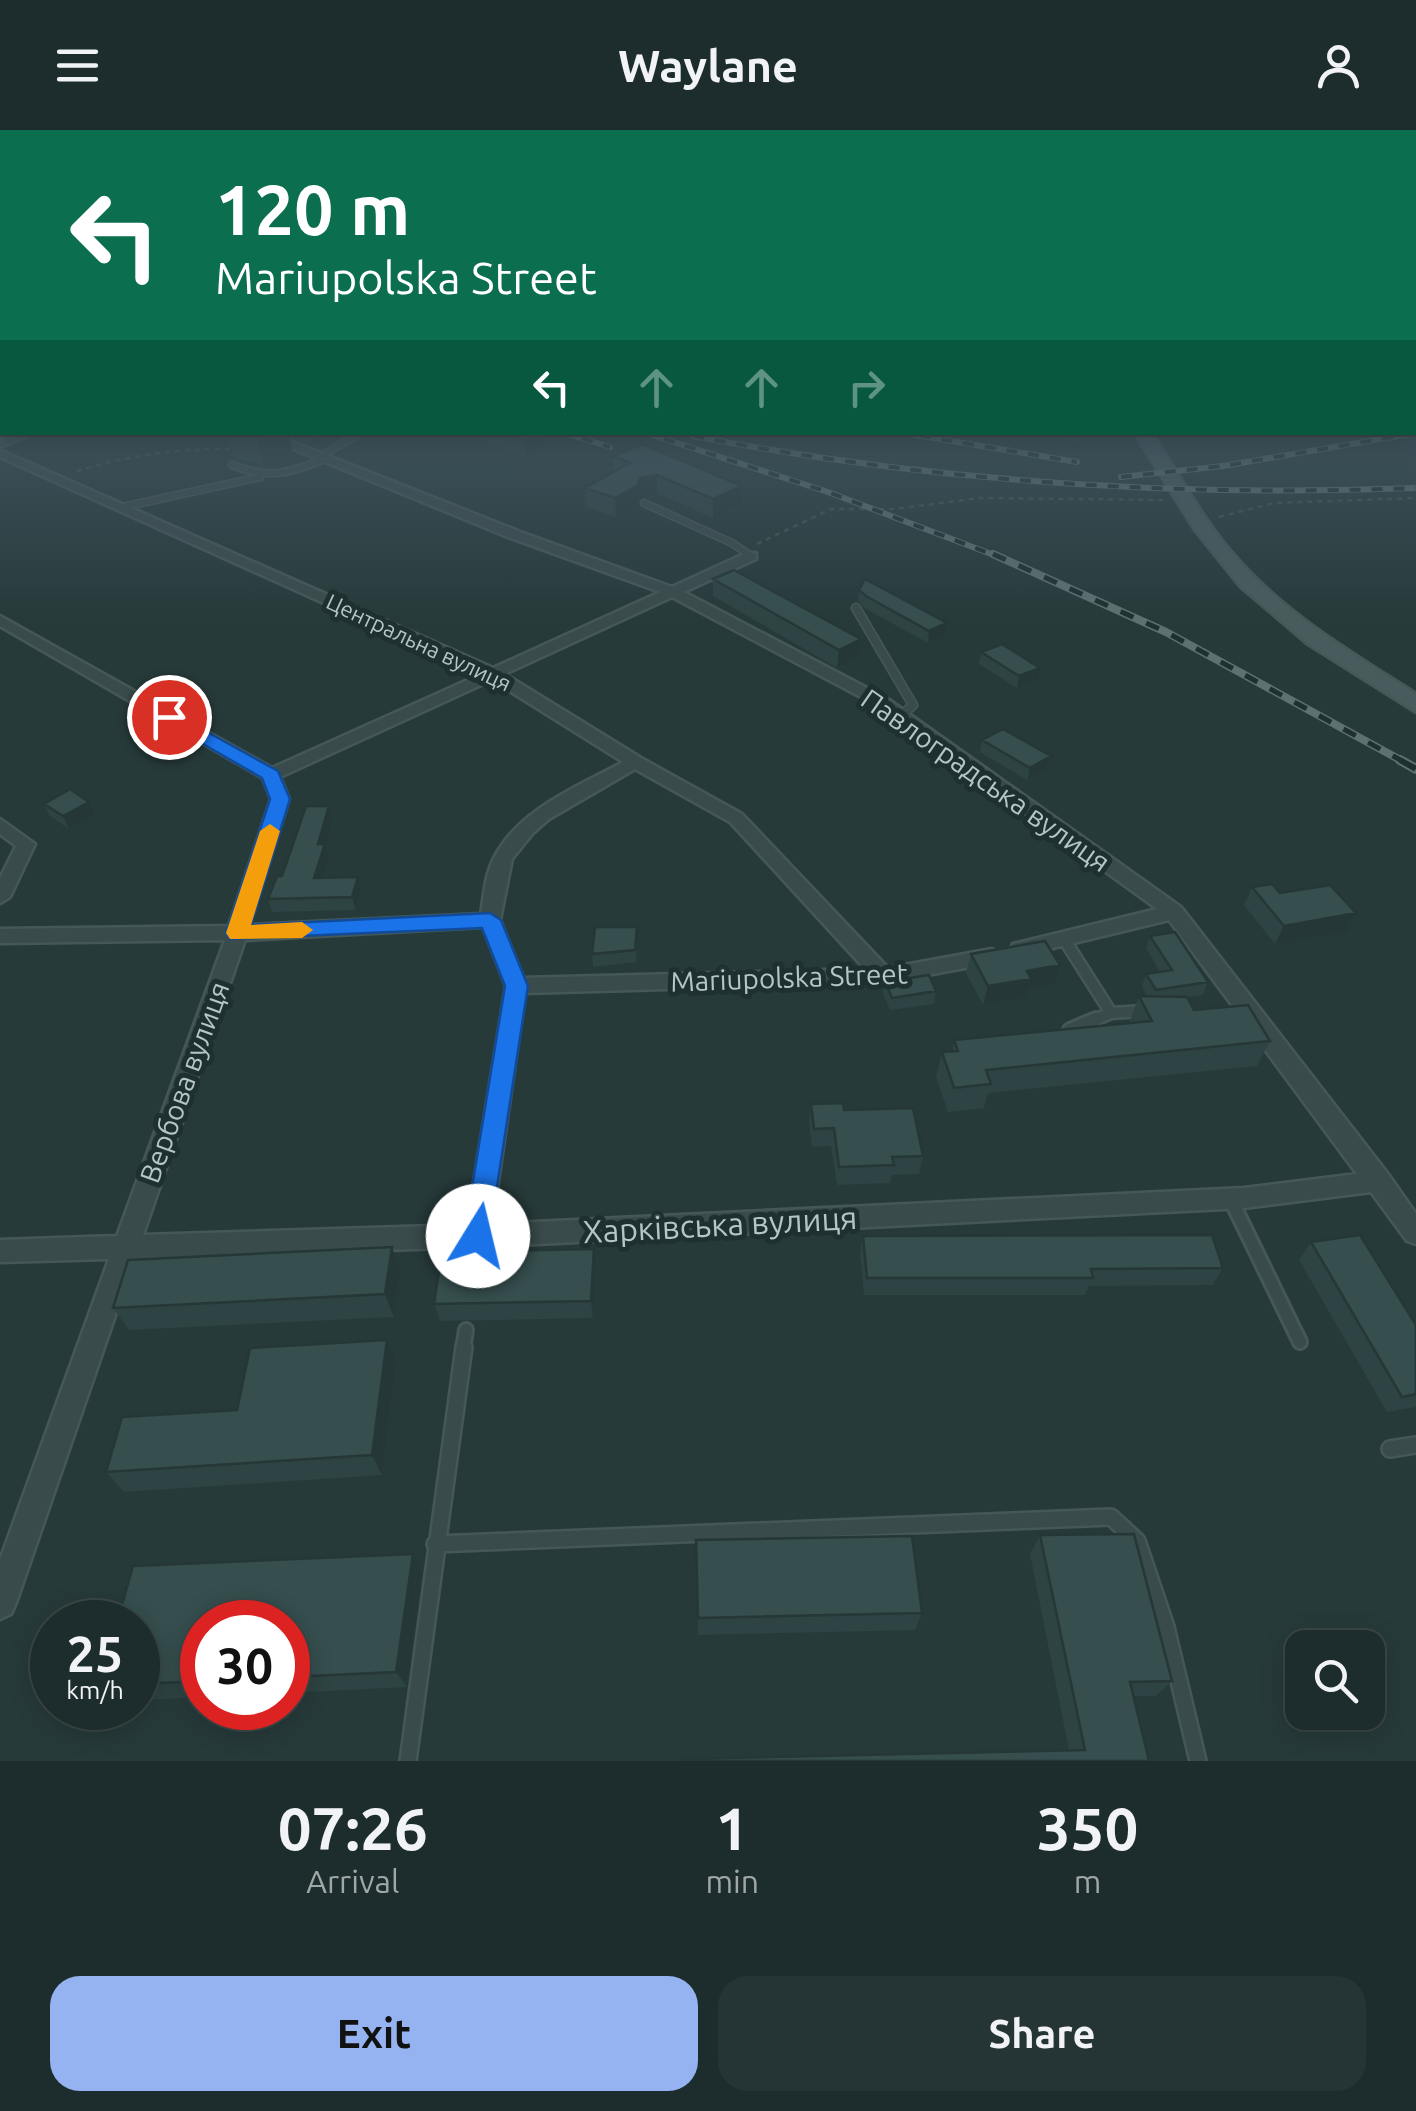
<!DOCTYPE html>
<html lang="en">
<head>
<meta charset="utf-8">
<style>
	:root { --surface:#1d2c2c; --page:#253434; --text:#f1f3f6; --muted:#a0a7a9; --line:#3b4848; --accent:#95b2f1 }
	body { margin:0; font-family:Ubuntu,sans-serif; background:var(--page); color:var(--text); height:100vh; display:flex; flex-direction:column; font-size:38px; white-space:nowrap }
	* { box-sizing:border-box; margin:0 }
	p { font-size:32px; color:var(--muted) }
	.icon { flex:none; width:55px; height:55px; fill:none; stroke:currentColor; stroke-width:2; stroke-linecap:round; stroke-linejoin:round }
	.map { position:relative; height:1631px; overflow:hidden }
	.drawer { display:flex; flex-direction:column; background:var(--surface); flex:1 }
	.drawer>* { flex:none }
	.banner { position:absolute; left:0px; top:0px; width:1418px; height:305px; box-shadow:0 5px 25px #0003,0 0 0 2px var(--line); background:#0b6e4f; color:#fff; overflow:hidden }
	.fabs { position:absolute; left:1285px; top:1500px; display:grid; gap:20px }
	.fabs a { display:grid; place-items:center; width:100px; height:100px; border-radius:20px; background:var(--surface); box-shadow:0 5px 25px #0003,0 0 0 2px var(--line); font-size:50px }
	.speed { position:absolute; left:30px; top:1470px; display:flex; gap:20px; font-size:50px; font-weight:700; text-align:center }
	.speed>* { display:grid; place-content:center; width:130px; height:130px; border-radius:50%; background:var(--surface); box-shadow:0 5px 25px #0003,0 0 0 2px var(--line); line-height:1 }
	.speed small { font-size:25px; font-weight:400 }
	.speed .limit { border:15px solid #d22; background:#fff; color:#111 }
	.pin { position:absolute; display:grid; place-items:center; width:85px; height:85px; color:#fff; margin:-42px; border:5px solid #fff; border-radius:50%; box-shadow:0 2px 10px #0007 }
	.me { position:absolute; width:110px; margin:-55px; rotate:9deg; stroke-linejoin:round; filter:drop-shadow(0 0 8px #0008) }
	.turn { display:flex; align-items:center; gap:35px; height:210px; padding:0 50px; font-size:45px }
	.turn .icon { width:130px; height:130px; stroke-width:2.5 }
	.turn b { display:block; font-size:70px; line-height:85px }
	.lanes { display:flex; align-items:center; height:95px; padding:0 50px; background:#0003; justify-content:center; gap:50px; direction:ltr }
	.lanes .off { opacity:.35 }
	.eta { display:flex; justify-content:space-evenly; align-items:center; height:170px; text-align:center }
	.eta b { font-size:60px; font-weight:700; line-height:70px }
	.action { display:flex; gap:20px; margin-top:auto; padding:20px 50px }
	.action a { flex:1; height:115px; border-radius:30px; background:var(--accent); color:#111; font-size:40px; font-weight:700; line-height:115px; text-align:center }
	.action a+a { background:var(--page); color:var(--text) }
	header { display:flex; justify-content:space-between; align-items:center; height:130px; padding:0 50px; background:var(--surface); font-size:45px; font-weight:700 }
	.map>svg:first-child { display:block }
</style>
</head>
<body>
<header><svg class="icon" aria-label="menu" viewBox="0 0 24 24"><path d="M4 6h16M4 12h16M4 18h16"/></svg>Waylane<svg class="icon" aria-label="person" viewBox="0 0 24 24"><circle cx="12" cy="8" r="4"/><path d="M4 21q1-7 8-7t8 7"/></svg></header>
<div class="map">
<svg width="1416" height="1631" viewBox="0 0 1416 1631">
	<rect width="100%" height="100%" fill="#273a3a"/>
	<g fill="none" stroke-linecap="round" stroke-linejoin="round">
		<defs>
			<path id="lane-far4" d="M319 327 362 302
				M232 335C268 349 289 344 324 329
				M644 373 732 413 751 426
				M123 377 260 347"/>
			<path id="lane-far3" d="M856 478 913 575 901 586"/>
			<path id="lane-far2" d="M1064 809 1111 883
				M1090 892 1111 883 1144 881"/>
			<path id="lane-far1" d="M1070 900 1096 889
				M1231 1070 1300 1212
				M463 1219 466 1200"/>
			<path id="lane" d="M1390 1319 1416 1315
				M435 1414 1111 1387 1137 1411 1166 1497 1198 1631
				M408 1631 464 1217"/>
			<path id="street" d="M21 302H38L0 317V310Z
				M252 302H268L518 401 672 457 746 423H756V429L684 462 888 569 1181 777 1388 1044 1416 1084V1114L1407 1111 1371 1062 1244 1078 478 1117 135 1128 16 1473 11 1484 0 1489V1430L109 1129 0 1132V1110L117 1106 225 810 0 813V799L229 796 271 669 263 648 0 496V486L272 638 481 544 0 327V320L493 538 660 462 508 407ZM672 467 876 575 1157 779 1013 814 1010 819 1013 824 1020 826 1169 790 1357 1044 1244 1058 492 1094 525 863 884 853 992 833 1002 826 992 819 888 838 742 684 641 628 505 544ZM492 550 623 632C577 657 517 680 493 730 485 746 484 766 481 784L249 795 289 669 280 647ZM635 639 730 692 865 839 523 848 500 790 512 729 533 703 549 689ZM483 797 506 856 467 1095 143 1105 245 810Z
				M0 689 35 714 10 767 0 773V748L16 716 0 704Z"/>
			<path id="secondary" d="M1134 302H1151C1178 343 1201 387 1233 424 1283 483 1352 523 1416 564V582L1308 514 1240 456 1195 400Z"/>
		</defs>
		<use href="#lane-far4" stroke="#465757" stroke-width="9"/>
		<use href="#lane-far3" stroke="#465757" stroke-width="11"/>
		<use href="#lane-far2" stroke="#465757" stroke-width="15"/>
		<use href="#lane-far1" stroke="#465757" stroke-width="18"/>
		<use href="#lane" stroke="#465757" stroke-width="20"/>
		<use href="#street" stroke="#465757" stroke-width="5"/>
		<use href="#secondary" stroke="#465757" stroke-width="5"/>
		<path stroke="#42544b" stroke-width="2.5" stroke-dasharray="5 5" stroke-linecap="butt" d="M77 341C131 325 178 318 234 319
			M1219 387 1274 373 1416 368
			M757 414 831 379H895L979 368 1163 370"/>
		<use href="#lane-far4" stroke="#3a4b4b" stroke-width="6"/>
		<use href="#lane-far3" stroke="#3a4b4b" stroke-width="8"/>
		<use href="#lane-far2" stroke="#3a4b4b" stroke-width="10"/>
		<use href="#lane-far1" stroke="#3a4b4b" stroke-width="12"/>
		<use href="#lane" stroke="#3a4b4b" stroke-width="15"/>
		<use href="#street" fill="#3a4b4b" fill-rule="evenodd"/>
		<use href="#secondary" fill="#495c5d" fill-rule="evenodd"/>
		<defs>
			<path id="rail-far2" d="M561 302 610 317
				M643 302 828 362 999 427
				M898 302 1077 332
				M693 306C933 352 1172 367 1416 358
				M1121 347 1223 336 1416 303"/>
			<path id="rail-far1" d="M993 424 1166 502 1404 632"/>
			<path id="rail" d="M1400 630 1416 639"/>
		</defs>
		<use href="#rail-far2" stroke="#5d7171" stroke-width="6"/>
		<use href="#rail-far1" stroke="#5d7171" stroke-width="8"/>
		<use href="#rail" stroke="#5d7171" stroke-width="10"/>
		<use href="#rail-far2" stroke="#1f3030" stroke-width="4" stroke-dasharray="11" stroke-linecap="butt"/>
		<use href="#rail-far1" stroke="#1f3030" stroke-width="5" stroke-dasharray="14" stroke-linecap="butt"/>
		<use href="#rail" stroke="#1f3030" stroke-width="6" stroke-dasharray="18" stroke-linecap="butt"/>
	</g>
	<path fill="#2e4343" d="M227 302H330L331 307 311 315 289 306 293 323 264 336 234 327Z
		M478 302H549L550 315 526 326 479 309Z
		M1062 302H1086L1079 312 1060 309Z
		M613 326 742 374 713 388 657 363 641 367 637 375 616 387 586 377 585 358 614 342Z
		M713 449 861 509 859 527 837 538 713 466Z
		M859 460 947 493 945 504 928 513 864 478 858 471Z
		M981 522 1038 550 1017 558 979 534Z
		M982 610 1047 638 1027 650 980 622Z
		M44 674 95 684 69 699 50 686Z
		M329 676 333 688 325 714 329 726 322 748 361 760 356 780 272 782 268 769 282 746Z
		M1252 757 1280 763 1356 783 1346 802 1275 814 1244 775Z
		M1150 806 1208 852 1203 865 1187 867 1194 880 1270 911 1257 936 988 963 984 978 948 982 936 947 942 922 952 921 954 910 1130 893V891L1139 866H1147L1142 856 1146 844 1160 842 1146 818Z
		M637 809 636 832 593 837 592 824Z
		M971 824 1060 835 1054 854 1028 858 1026 867 983 875 966 843Z
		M885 852 936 861 934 874 890 880 883 864Z
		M811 974 844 980 923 1026 919 1044 892 1045 890 1053 837 1055 831 1016 812 1017 809 992Z
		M863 1106 1223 1138 1213 1155 1089 1156 1085 1165H864L860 1123Z
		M1311 1112 1416 1195V1277L1387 1282 1299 1130Z
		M594 1119 596 1136 593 1188 440 1191 434 1174Z
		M400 1140 394 1187 129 1200 113 1178Z
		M396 1232 382 1345 124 1362 106 1342 237 1280Z
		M1040 1405 1172 1551 1156 1566H1134L1149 1631 1069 1620 1030 1424Z
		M696 1410 922 1483 915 1500 698 1505Z
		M422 1442 407 1557 288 1563V1492H202V1567L138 1570V1492Z"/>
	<path fill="#263737" d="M264 302H288L293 323 264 336 256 306Z
		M315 302H330L331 307 311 315 309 305Z
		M544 302H549L550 315 526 326 524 311Z
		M657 345V363L641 367 637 375 616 387 615 368 640 348Z
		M742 356V374L713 388V369Z
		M947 493 945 504 928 513 929 501Z
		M861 509 859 527 837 538 839 520Z
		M1040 538 1038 550 1017 558 1019 546Z
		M1051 626 1047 638 1027 650 1030 638Z
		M89 672 95 684 69 699 63 686Z
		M329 676 333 688 325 715 329 726 318 761 314 748 318 714Z
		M358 747 361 760 356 780 352 767Z
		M1356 783 1346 802 1275 814 1284 796Z
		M1060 835 1054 854 1028 858 1026 867 983 875 988 856 1027 841Z
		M392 1117 400 1140 394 1187 385 1164Z
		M594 1119 596 1136 593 1188 591 1171Z
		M387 1210 396 1232 382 1345 372 1325Z
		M413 1424 422 1442 407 1557 396 1542Z"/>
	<path fill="#364e4e" stroke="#263737" stroke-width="2.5" d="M244 302H264L256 306Z
		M500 302H544L524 311Z
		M642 314 742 356 713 369 657 345 640 348 637 356 615 368 585 358 630 333 613 326Z
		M734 440 861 509 839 520 713 449Z
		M865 449 947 493 929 501 866 466 859 460Z
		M1002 514 1040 538 1019 546 981 522Z
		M1003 599 1051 626 1030 638 982 610Z
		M70 659 89 672 63 686 44 674Z
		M306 676H329L318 714H325L314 748 358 747 352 767 268 769 277 746H282Z
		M1272 754 1280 763 1330 755 1356 783 1284 796 1252 757Z
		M595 797H637L635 820 592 824Z
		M1175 802 1208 852 1156 860 1146 844 1172 840 1150 806Z
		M1045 811 1060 835 1027 841 1031 849 988 856 971 824Z
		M929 845 936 861 892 868 885 852Z
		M1139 866 1187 867 1194 880 1248 875 1270 911 986 940 991 954 954 958 942 922 958 921 954 910 1152 891Z
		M843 973 844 980 913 978 923 1026 892 1027 894 1035 839 1037 834 998 814 999 811 974Z
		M1212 1105 1223 1138 1091 1139 1093 1148H867L863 1106Z
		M1360 1105 1416 1195V1264L1402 1267 1311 1112Z
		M392 1117 385 1164 113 1178 128 1130Z
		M594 1119 591 1171 434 1174 442 1122Z
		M387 1210 372 1325 106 1342 122 1287 237 1280 250 1218Z
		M1134 1404 1172 1551 1130 1552 1149 1631H680V1629L1085 1620 1040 1405Z
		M912 1406 922 1483 698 1488 696 1410Z
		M413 1424 396 1542 288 1547V1492H202V1551L138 1554V1492H117L133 1436Z"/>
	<linearGradient id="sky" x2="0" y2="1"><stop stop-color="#152020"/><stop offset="0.54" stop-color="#415560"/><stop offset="1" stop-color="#415560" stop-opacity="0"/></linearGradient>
	<rect width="1416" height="491" fill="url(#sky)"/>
	<path fill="#1a73e8" stroke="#114b97" stroke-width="2.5" d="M169 581 278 641 290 669 251 795 490 783 501 790 528 856 488 1115 478 1119 468 1115 464 1106 505 856 482 798 230 809 226 803 270 669 262 648 163 591V583Z"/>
	<path fill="#f59e0b" d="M270 694 280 701 251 795 302 792 313 800 302 808 230 809 226 803 260 701Z"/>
	<g text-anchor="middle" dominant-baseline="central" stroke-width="10" stroke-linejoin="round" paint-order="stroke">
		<g font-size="22" fill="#b6c5c6" stroke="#1f3030">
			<text transform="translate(419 512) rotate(25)">Центральна вулиця</text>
		</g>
		<g font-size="28" fill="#b6c5c6" stroke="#1f3030">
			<text transform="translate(986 650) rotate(35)">Павлоградська вулиця</text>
			<text transform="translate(789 847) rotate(-2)">Mariupolska Street</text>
			<text transform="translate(184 952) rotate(-70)">Вербова вулиця</text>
		</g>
		<g font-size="32" fill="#b6c5c6" stroke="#1f3030">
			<text transform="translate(720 1094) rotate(-3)">Харківська вулиця</text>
		</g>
	</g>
</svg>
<div class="fabs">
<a><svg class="icon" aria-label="search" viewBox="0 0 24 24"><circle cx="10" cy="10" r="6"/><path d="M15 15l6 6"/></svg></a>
</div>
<div class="speed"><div>25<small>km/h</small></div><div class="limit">30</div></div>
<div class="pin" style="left:169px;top:587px;background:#d93025"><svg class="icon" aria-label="arrive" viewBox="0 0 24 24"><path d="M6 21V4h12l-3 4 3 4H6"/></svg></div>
<svg class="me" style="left:478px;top:1106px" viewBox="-20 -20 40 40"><circle r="19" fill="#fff"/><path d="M0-13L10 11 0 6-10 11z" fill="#1a73e8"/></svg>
<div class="banner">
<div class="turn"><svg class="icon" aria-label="left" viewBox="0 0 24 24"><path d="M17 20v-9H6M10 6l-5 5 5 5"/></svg><div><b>120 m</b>Mariupolska Street</div></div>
<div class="lanes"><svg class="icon" aria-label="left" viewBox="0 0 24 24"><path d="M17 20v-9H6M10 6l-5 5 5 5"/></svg><svg class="icon off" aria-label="ahead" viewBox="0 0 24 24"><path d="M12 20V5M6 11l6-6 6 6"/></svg><svg class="icon off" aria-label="ahead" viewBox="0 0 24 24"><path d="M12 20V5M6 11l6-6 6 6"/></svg><svg class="icon off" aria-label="right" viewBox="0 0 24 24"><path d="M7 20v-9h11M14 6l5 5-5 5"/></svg></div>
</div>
</div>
<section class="drawer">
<div class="eta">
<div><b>07:26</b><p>Arrival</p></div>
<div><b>1</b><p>min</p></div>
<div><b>350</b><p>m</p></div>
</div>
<div class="action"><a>Exit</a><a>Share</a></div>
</section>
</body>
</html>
